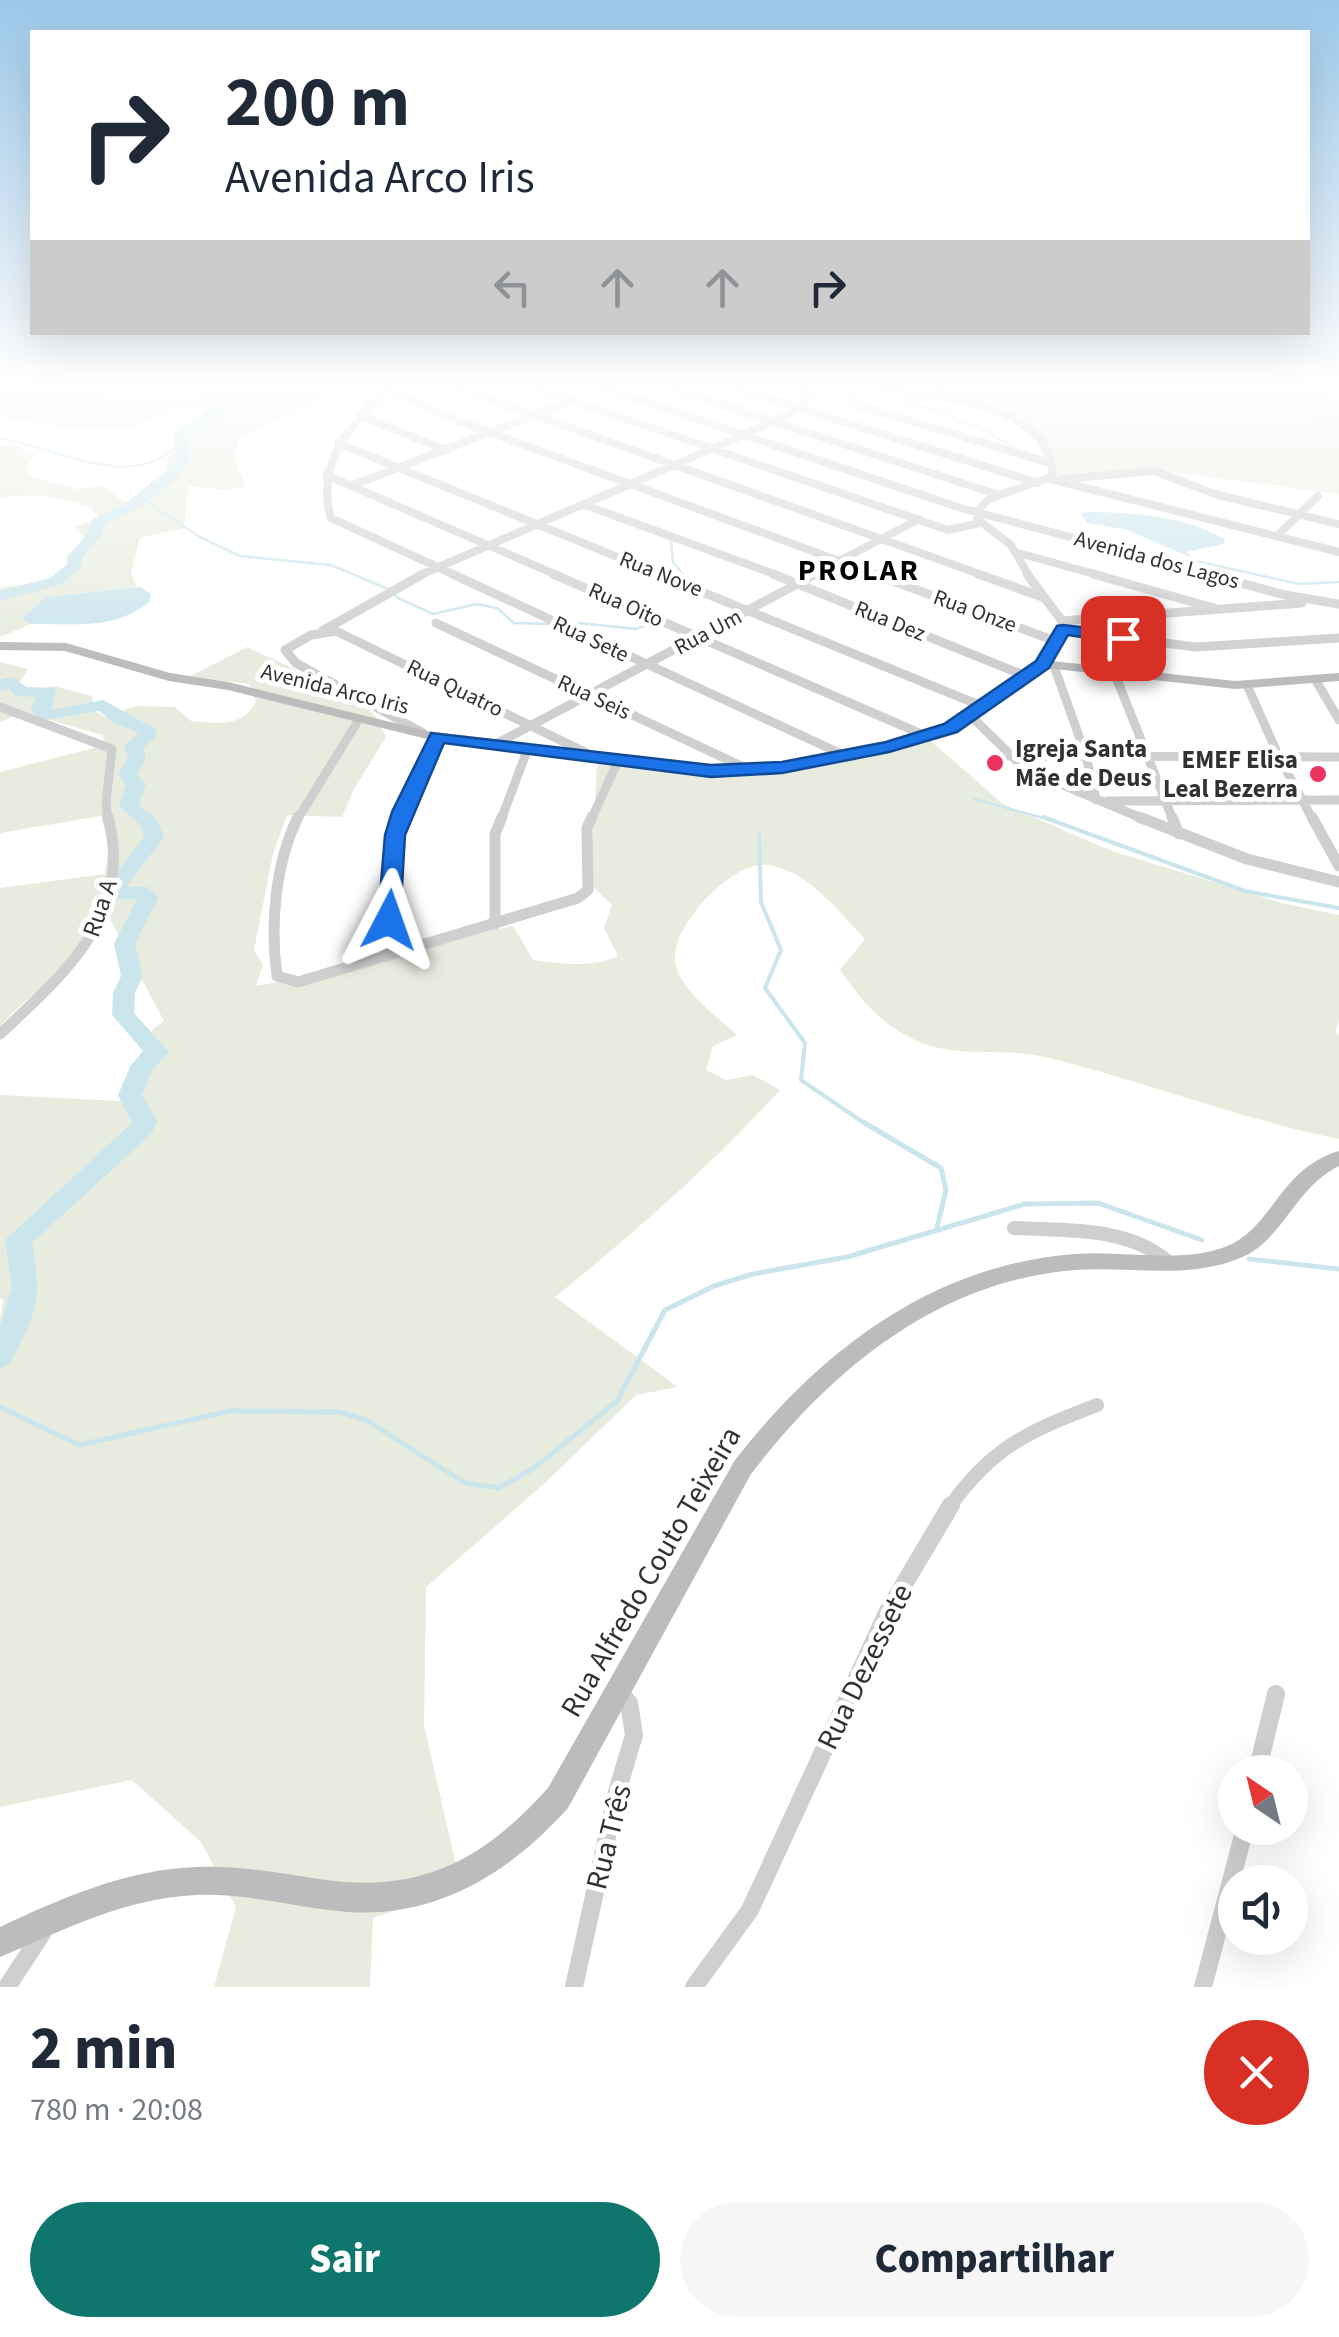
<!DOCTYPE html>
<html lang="pt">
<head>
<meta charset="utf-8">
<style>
	:root { --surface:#fff; --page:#f6f6f7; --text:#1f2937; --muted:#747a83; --accent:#0f766e }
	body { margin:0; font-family:"Source Sans 3",sans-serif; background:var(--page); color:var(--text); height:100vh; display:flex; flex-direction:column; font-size:38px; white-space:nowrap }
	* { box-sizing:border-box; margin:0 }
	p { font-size:32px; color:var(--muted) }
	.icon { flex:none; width:55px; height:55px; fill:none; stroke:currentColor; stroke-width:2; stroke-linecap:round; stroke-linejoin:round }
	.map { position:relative; height:1987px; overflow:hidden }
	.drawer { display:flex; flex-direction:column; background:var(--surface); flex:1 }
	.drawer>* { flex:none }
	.top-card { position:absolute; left:30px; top:30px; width:1280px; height:305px; border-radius:0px; box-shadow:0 10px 40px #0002; background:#fff; color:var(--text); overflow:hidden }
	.needle { width:65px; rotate:325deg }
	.tools { position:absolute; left:1218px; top:1755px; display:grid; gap:20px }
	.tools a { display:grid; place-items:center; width:90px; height:90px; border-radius:50%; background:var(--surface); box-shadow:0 10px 40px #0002; font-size:50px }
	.pin { position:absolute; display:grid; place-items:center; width:85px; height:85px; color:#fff; margin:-42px; border-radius:20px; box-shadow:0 5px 15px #0006 }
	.me { position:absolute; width:110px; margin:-55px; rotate:4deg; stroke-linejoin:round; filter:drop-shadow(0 0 8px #0008) }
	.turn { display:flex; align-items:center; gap:35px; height:210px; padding:0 30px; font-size:45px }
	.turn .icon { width:130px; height:130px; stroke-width:2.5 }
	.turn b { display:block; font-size:70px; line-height:85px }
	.lanes { display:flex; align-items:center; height:95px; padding:0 30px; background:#0003; justify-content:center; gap:50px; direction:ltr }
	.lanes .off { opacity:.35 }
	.round { display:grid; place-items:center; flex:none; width:105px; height:105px; border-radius:52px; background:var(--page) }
	.overview { display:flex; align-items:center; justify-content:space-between; height:170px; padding:0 30px }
	h1 { font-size:60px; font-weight:800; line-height:75px }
	.button { display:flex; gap:20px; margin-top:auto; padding:20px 30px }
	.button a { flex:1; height:115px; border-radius:60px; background:var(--accent); color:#fff; font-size:40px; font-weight:800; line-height:115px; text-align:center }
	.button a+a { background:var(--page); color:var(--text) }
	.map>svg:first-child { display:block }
</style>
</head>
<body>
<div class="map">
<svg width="1339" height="1987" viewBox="0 0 1339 1987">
	<rect width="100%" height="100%" fill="#fff"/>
	<path fill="#e7ecde" d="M0 382H123L105 393 111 403 167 401 187 404 199 389 183 391 172 382H357L238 440 235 458 245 486 230 490 188 486 184 528 140 538 131 573 137 587 45 597 28 623 31 624 0 637V588L60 579 77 557 83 536 74 527 100 518 89 506 43 495 0 497V445L16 446 35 455 26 468 31 477 78 489 103 486 124 502 137 504 166 479C165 447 185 427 210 410 173 399 162 422 127 427 85 433 42 423 0 417Z
		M940 382H1326L1312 388 1339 396V494L1157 470 1053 476 1033 433 1005 416 963 402Z
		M247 647 359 699 375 716 386 737 354 789 342 817 287 815 273 854 254 950 263 965 256 986 350 969 393 949 513 926 533 960C562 964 591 968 618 956L604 928 612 905 590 884 597 764 753 771 787 769 926 737 1003 804 1112 851 1282 903 1339 915V1020L1335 1032 1339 1036V1139C1239 1119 1144 1081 1045 1057 1003 1047 958 1059 917 1041 879 1023 864 1003 840 970L865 939C838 911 808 870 767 865 732 861 666 929 676 966 683 993 718 1017 737 1035L713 1046 706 1070 726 1080 753 1075 780 1090C711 1166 634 1233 555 1297L678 1387 636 1395 547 1481 426 1587 424 1725 461 1887 373 1918 370 1987H214L236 1907 201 1842 132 1780 0 1807V1318L4 1300 0 1298V1095L121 1101 153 1029 164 1021 101 902C82 971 44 978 0 1026V888L105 874 109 847 101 816 0 833V772L106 745 102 735 23 712 0 722V662L28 669 16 688 30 693 53 686 92 696 94 710 104 717 136 706 175 707 191 721C216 723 243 728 256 702L250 684 189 677Z"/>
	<path fill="#cae5ec" d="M1086 512C1132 512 1184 516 1225 539L1224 544 1180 553 1128 530 1088 523 1080 514Z
		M140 587 151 594 149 602C114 631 74 623 31 624L22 619 45 597Z"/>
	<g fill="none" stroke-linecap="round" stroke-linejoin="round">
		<path stroke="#cae5ec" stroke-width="2.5" d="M917 382 921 390
			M1264 382 1274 394 1339 426
			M912 396 904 402 955 415 953 420 978 426 1016 449
			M0 439C56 445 129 495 178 444
			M140 497 200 537 240 556 331 565 388 589 398 598 433 614 476 604 497 608 514 623 552 624
			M671 540 673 562 686 578
			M1182 551 1196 561 1299 584 1339 582
			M579 623 636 629 655 622
			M974 799 1051 820"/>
		<path stroke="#cae5ec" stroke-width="4" d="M1043 817 1245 891 1339 908
			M759 835 761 902 781 950 765 988 805 1043 801 1080 867 1125"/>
		<path stroke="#cae5ec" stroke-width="5" d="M863 1122 941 1168 946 1190 937 1228
			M1249 1259 1339 1269
			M0 1407 79 1445 230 1411 339 1412 366 1420 465 1483 499 1488 534 1468 617 1401 665 1310 714 1286 753 1274 847 1257 1025 1204 1098 1203 1202 1240"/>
		<path fill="#cae5ec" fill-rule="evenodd" d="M261 382H276L185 438 191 459C173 489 136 510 105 524L101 536 83 557 80 568 62 584 0 601V591L50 578 67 564V556L87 535 93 519 124 505 174 464 177 459 173 434 223 400Z
			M12 677 27 687 53 688 56 692 51 710 103 700 157 730 154 739 143 748 146 758 137 774 146 785 139 805 157 820 164 837 126 887H148L158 898 135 944 143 976 135 993 134 1013 169 1052 153 1069 142 1095 157 1121 152 1133 32 1243C42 1302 37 1311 10 1364L0 1368V1326L12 1287 5 1240 132 1123 118 1095 131 1065 143 1051 112 1015 113 993 121 976 114 944 137 899H111L105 888 144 837 141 826 119 806 126 785 118 774 128 758 124 746 139 733 114 723 99 711 39 721 31 707 36 697 16 696 9 689 0 691V680Z"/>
		<path stroke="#cfcfcf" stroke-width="8" d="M395 382C355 419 314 460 331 518L457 576
			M443 382 985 576
			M520 382 948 530 980 523
			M587 382 961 508 1216 576
			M653 382 999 495
			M717 382 1038 483
			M783 382 810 390
			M848 382C904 394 1011 394 1045 446 1050 454 1051 466 1053 476L989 499 977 511
			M932 382 946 397
			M858 385 850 400 861 406 1050 463
			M388 388 432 411 880 576
			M361 416 446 450
			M338 443 664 576
			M326 475 559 576
			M1050 479 1339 552
			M1062 479 1154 471 1218 495 1339 524
			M351 486 573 400
			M585 505 780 576
			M977 519 1011 545 1029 576
			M1277 536 1318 496
			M1015 552 1102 576
			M418 576 787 416 811 396 807 382
			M811 576 919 519"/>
		<path stroke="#cfcfcf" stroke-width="9" d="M452 574 846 756
			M553 574 926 736
			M658 574 984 707
			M773 574 1026 676
			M874 574 1058 642
			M978 574 1045 598
			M1027 574 1062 621 1061 636 1043 664
			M1093 574 1214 608
			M1207 574 1285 595 1339 604
			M1062 621 1302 603
			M436 623 752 771
			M1063 630 1196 647 1339 638
			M322 631 423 574
			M1054 666 1086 756 1096 800
			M1114 672 1173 820
			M1315 679 1339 720
			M1247 685 1279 757 1313 820
			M0 707 112 749 106 802 108 820
			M971 716 1025 769 1146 820
			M423 733 296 663 285 650 311 635 336 631 593 756
			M496 744 816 574
			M1009 756 1339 757
			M1108 801 1339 800
			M297 820 358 721
			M400 820 438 737
			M501 820 528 748
			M591 820 618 761"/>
		<path stroke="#cfcfcf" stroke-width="11" d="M298 817C275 864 270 925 277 976L298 982 578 898 588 890 587 828 592 817
			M1139 817 1247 859 1339 882
			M1172 817 1179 834
			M1312 817 1339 866
			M495 924V834L502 817
			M387 956 395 835 400 817
			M0 1034C65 973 134 915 108 817"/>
		<path stroke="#cfcfcf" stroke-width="14" d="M1014 1228C1064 1231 1125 1226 1166 1260
			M949 1508C992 1446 1030 1431 1097 1405"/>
		<path stroke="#cfcfcf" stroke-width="18" d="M1257 1772 1276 1694
			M7 1987 43 1932
			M574 1987 617 1792 634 1735 629 1703 619 1692
			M694 1987 750 1910 888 1611 951 1505
			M1203 1987 1245 1828"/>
		<path fill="#bcbcbc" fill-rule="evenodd" d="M0 642 66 643 170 673 228 682 427 731 734 768 846 752 934 730 966 713 1043 660 1235 681 1339 673V681L1235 689 1046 668 976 719 944 736 846 760 734 776 427 739 228 690 169 681 65 651 0 650Z
			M1339 1151V1166C1295 1187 1283 1241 1240 1258 1188 1280 1130 1266 1075 1270 938 1281 832 1369 751 1474L568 1808C511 1872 437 1918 348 1912 297 1908 248 1893 196 1895 125 1898 64 1930 0 1957V1927C61 1898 128 1869 197 1867 240 1865 283 1874 326 1880 423 1893 485 1858 548 1788L735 1460C820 1351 932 1265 1074 1254 1123 1250 1178 1264 1225 1247 1273 1229 1278 1169 1339 1151Z"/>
	</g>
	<linearGradient id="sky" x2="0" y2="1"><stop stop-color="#9cc8ea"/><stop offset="0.58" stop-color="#fff"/><stop offset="1" stop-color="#fff" stop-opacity="0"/></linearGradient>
	<rect width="1339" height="660" fill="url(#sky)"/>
	<path fill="#1a73e8" stroke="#114b97" stroke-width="2.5" d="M1063 625 1123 632 1132 638 1123 643 1068 635 1049 668 957 732 889 752 782 773 711 777 444 743 405 835 400 920 389 926 378 920 385 835 392 812 431 733 711 765 782 762 886 742 944 724 1036 661 1057 626Z"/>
	<g fill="#ea345f" stroke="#fff" stroke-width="4">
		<circle cx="995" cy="763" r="10"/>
		<circle cx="1318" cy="774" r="10"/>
	</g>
	<g text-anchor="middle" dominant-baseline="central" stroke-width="10" stroke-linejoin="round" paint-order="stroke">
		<g font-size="22" fill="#323232" stroke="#fff">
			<text transform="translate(1157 560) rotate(15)">Avenida dos Lagos</text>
			<text transform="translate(661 574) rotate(22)">Rua Nove</text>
			<text transform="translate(626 605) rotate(24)">Rua Oito</text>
			<text transform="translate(975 611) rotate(20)">Rua Onze</text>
			<text transform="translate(890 621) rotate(22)">Rua Dez</text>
			<text transform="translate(708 632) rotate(-28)">Rua Um</text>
			<text transform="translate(591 639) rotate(25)">Rua Sete</text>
			<text transform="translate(455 688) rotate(26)">Rua Quatro</text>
			<text transform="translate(335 689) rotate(14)">Avenida Arco Iris</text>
			<text transform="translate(594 697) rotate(25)">Rua Seis</text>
		</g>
		<g font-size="25" font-weight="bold" fill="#323232" stroke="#fff" text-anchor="start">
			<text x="1015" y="749">Igreja Santa<tspan x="1015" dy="29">Mãe de Deus</tspan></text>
			<text x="1298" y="760" text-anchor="end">EMEF Elisa<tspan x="1298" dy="29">Leal Bezerra</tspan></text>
		</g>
		<g font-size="25" fill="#323232" stroke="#fff">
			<text transform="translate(100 908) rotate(-71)">Rua A</text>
		</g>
		<g font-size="30" font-weight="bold" letter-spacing="2.5" fill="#000" stroke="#fff">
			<text x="859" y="570">PROLAR</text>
		</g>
		<g font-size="30" fill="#323232" stroke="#fff">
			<text transform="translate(651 1572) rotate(-60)">Rua Alfredo Couto Teixeira</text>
			<text transform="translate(865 1667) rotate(-64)">Rua Dezessete</text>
			<text transform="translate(609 1837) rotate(-76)">Rua Três</text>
		</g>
	</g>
</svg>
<div class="tools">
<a><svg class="needle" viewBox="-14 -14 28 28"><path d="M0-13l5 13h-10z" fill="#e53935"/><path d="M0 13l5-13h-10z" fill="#747a83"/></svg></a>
<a><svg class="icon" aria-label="sound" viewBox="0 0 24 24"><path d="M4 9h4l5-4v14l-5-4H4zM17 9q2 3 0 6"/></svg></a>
</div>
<div class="pin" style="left:1123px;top:638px;background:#d93025"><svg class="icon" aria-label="arrive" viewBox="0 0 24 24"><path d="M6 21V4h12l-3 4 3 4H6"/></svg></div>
<svg class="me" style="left:389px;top:920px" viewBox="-20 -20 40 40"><path d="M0-17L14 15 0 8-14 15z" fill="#1a73e8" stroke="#fff" stroke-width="4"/></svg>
<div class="top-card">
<div class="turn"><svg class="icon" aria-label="right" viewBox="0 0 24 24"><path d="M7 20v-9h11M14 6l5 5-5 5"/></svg><div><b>200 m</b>Avenida Arco Iris</div></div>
<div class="lanes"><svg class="icon off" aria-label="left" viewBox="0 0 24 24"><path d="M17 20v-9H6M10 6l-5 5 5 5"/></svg><svg class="icon off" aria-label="ahead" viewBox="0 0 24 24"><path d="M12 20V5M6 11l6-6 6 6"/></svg><svg class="icon off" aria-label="ahead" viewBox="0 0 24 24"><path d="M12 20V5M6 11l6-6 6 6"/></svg><svg class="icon" aria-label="right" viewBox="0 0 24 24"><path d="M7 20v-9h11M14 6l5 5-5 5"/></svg></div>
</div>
</div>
<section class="drawer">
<div class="overview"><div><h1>2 min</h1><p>780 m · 20:08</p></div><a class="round" style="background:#d93025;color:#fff"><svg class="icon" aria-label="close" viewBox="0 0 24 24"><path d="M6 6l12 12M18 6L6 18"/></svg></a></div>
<div class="button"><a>Sair</a><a>Compartilhar</a></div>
</section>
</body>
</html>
